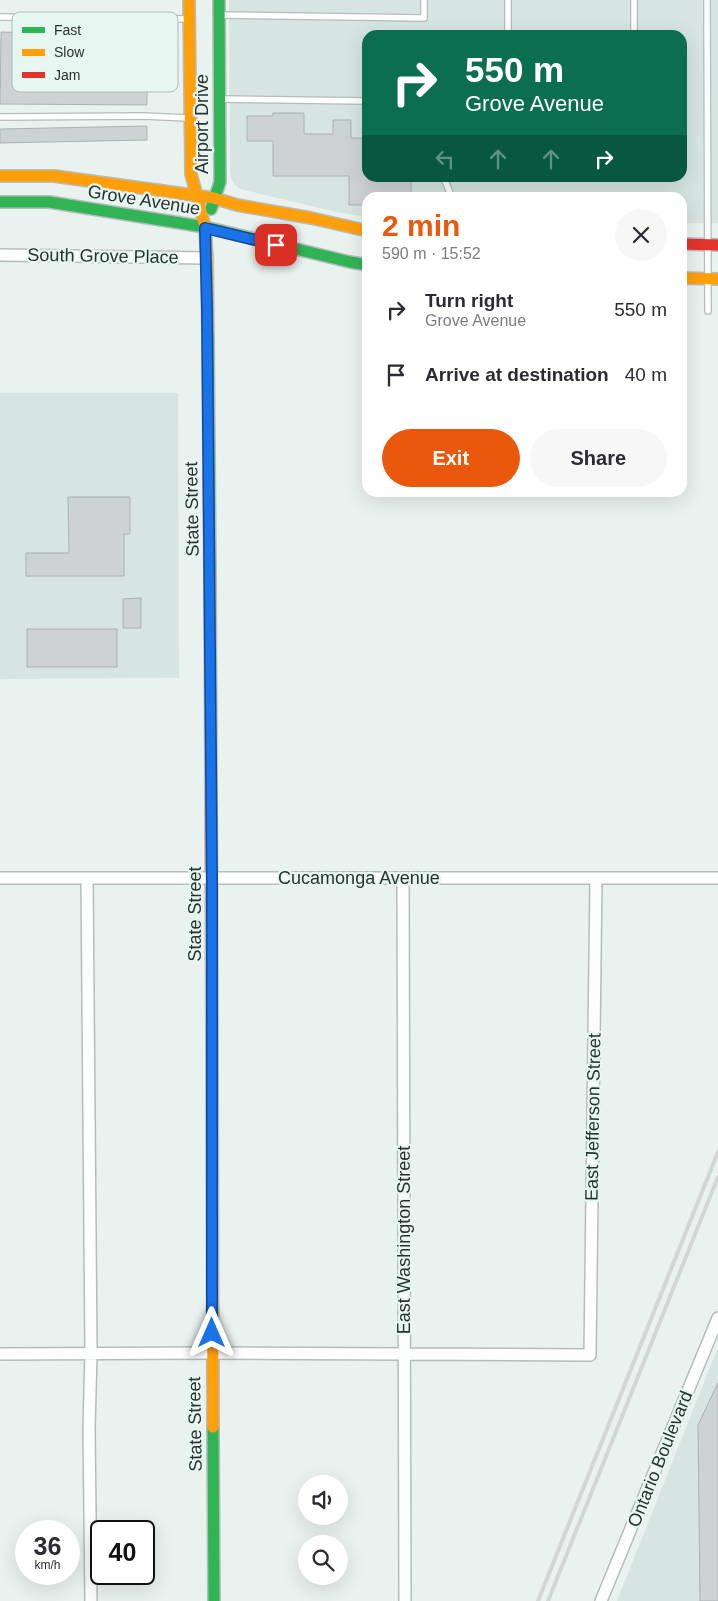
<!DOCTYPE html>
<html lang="en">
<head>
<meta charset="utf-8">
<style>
	:root { --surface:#fff; --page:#f7f7f7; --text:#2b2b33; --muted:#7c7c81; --accent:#ea580c }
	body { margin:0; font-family:Arial,sans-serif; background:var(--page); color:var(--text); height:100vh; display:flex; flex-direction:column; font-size:19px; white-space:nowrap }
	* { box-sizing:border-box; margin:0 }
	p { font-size:16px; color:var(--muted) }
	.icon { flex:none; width:28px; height:28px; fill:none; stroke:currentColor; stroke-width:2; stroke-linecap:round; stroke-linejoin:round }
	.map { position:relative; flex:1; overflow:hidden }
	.side { position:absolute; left:362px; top:192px; width:325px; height:305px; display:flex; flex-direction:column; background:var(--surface); border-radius:15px; box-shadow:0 5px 20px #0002 }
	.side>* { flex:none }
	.hud { position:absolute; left:362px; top:30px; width:325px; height:152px; border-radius:15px; box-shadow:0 5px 20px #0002; background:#0b6e4f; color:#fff; overflow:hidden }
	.tools { position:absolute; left:298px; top:1475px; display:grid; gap:10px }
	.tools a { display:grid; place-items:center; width:50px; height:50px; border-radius:50%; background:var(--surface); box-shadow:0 5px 20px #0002; font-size:25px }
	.speed { position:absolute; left:15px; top:1520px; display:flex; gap:10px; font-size:25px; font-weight:700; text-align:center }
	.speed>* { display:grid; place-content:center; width:65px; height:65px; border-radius:50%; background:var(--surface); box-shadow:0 5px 20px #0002; line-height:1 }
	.speed small { font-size:12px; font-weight:400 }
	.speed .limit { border:2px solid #111; border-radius:8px; background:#fff; color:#111 }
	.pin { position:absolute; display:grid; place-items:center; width:42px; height:42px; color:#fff; margin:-21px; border-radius:10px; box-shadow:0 2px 8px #0006 }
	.me { position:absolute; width:55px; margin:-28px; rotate:0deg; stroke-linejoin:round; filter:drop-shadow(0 0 4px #0008) }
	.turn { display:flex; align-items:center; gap:18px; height:105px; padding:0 20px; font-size:22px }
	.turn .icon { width:65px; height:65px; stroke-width:2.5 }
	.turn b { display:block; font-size:35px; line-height:42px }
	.lanes { display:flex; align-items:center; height:48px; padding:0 20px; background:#0003; justify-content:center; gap:25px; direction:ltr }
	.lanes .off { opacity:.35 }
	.round { display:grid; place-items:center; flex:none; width:52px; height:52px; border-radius:26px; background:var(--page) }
	.headline { display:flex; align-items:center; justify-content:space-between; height:85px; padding:0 20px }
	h1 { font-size:30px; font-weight:600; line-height:38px; color:var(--accent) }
	.cta { display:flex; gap:10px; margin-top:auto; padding:10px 20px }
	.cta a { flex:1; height:58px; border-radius:30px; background:var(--accent); color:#fff; font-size:20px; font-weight:600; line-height:58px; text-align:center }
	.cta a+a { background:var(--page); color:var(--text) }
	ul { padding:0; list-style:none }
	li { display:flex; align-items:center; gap:15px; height:65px; padding:0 20px }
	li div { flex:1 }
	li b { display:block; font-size:19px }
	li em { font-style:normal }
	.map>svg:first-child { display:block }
</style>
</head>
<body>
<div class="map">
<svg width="718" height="1601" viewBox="0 0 718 1601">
	<rect width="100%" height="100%" fill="#eaf2f0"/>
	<path fill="#d6e5e1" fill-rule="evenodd" d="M229 0H718V223H683L682 198H368L367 217 336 212 240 189 235 185 231 178 230 170ZM368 35H682V178H368Z
		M0 393H178L179 678 0 679Z
		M718 1347V1601H617Z"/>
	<path fill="#cdd3d3" stroke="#abb2b1" d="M1 32 74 34 75 66H100V70H118L119 87H147V105L0 104Z
		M273 113H304V134H333V120H351V138H368V178H411V198H368V205H349V176H273V141H247V116H273Z
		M147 126V140L0 143V129Z
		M68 497H130V534H124V576H26V553H69Z
		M141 598V628H123V599Z
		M27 629H117V667H27Z
		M718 1383V1601H700L698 1425Z"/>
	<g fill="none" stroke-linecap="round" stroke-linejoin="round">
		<defs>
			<path id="lane" d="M707 0 708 311
				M222 15 424 18V0
				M0 17 187 19
				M508 35V0
				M634 35V0
				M222 99 368 101
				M0 117 143 116 188 118
				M444 178 452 198"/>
			<path id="street" d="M0 255 207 258
				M0 878H718
				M87 878 91 1353 89 1429 91 1601
				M403 878 405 1601
				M0 1354 212 1353 590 1355 596 879
				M601 1601 718 1318"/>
			<path id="fast" d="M0 202H49L205 227 350 262 368 265
				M211 209 220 182 219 0
				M208 334 210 574
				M213 1427 214 1601"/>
			<path id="slow" d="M189 0 191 174 205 227 207 258 208 334
				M0 176H54L214 198 237 205 311 218 368 231
				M682 278 718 279
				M210 574 211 795
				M212 1058 213 1427"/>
			<path id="jam" d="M682 244 718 245
				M211 795 212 1058"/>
		</defs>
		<use href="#lane" stroke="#b6bcbb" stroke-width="8"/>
		<use href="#street" stroke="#b6bcbb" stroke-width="14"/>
		<use href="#fast" stroke="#b6bcbb" stroke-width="14"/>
		<use href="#slow" stroke="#b6bcbb" stroke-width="14"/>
		<use href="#jam" stroke="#b6bcbb" stroke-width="14"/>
		<use href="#lane" stroke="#fcfdfd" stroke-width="5.5"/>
		<use href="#street" stroke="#fcfdfd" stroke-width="11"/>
		<use href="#fast" stroke="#30b455" stroke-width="11"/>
		<use href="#slow" stroke="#ff9f0a" stroke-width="11"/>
		<use href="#jam" stroke="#e5322d" stroke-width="11"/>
		<path stroke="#d3d6d5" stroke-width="4" d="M538 1601 718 1152
			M548 1601 718 1177"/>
	</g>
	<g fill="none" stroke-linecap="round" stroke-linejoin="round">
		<defs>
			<path id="route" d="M212 1333V878L207 308 205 228 276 245"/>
		</defs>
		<use href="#route" stroke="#114b97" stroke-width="12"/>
		<use href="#route" stroke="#1a73e8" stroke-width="9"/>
	</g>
	<g text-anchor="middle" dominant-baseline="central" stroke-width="4.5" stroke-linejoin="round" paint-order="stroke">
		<g font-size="18" fill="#2b312f" stroke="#e6f6f1">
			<text transform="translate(202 124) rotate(-90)">Airport Drive</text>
			<text transform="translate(144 200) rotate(9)">Grove Avenue</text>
			<text transform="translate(103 256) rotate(1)">South Grove Place</text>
			<text transform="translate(192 509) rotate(-91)">State Street</text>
			<text x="359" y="878">Cucamonga Avenue</text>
			<text transform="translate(195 914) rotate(-90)">State Street</text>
			<text transform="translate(593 1117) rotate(-89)">East Jefferson Street</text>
			<text transform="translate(404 1240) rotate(-90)">East Washington Street</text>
			<text transform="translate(195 1424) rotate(-91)">State Street</text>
			<text transform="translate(660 1459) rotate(-68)">Ontario Boulevard</text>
		</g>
	</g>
	<rect x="12" y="12" width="166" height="80" rx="8" fill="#e6f6f1" stroke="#aebbb7" stroke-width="1"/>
	<rect x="22" y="27" width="23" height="6" fill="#30b455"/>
	<rect x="22" y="49" width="23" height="7" fill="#ff9f0a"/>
	<rect x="22" y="72" width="23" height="6" fill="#e5322d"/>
	<g font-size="14" fill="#2b312f">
		<text x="54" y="35">Fast</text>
		<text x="54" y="57">Slow</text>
		<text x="54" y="80">Jam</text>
	</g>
</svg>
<div class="tools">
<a><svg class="icon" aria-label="sound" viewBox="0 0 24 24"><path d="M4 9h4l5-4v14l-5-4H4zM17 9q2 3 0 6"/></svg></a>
<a><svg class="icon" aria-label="search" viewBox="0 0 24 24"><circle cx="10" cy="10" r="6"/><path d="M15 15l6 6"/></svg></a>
</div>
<div class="speed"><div>36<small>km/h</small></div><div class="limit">40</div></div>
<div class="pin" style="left:276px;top:245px;background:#d93025"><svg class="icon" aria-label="arrive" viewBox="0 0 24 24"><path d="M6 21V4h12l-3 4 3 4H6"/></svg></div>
<svg class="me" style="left:212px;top:1333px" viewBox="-20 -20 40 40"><path d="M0-17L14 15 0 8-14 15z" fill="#1a73e8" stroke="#fff" stroke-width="4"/></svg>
<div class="hud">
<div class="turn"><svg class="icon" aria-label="right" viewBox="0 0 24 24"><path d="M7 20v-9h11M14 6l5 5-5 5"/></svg><div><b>550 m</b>Grove Avenue</div></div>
<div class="lanes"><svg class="icon off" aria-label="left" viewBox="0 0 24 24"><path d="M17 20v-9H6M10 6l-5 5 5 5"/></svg><svg class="icon off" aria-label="ahead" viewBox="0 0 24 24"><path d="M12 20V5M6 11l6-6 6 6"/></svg><svg class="icon off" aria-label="ahead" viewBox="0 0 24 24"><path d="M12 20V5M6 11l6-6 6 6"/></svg><svg class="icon" aria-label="right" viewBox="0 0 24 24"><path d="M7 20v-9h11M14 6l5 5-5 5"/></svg></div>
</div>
<section class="side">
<div class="headline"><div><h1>2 min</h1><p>590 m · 15:52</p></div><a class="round"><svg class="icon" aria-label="close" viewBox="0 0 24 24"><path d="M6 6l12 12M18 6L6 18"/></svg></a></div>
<ul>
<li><svg class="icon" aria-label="right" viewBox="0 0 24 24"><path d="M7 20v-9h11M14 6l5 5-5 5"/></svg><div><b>Turn right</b><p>Grove Avenue</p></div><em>550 m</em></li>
<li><svg class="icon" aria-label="arrive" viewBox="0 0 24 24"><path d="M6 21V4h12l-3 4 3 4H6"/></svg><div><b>Arrive at destination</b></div><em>40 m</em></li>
</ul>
<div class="cta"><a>Exit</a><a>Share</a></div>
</section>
</div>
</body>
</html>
